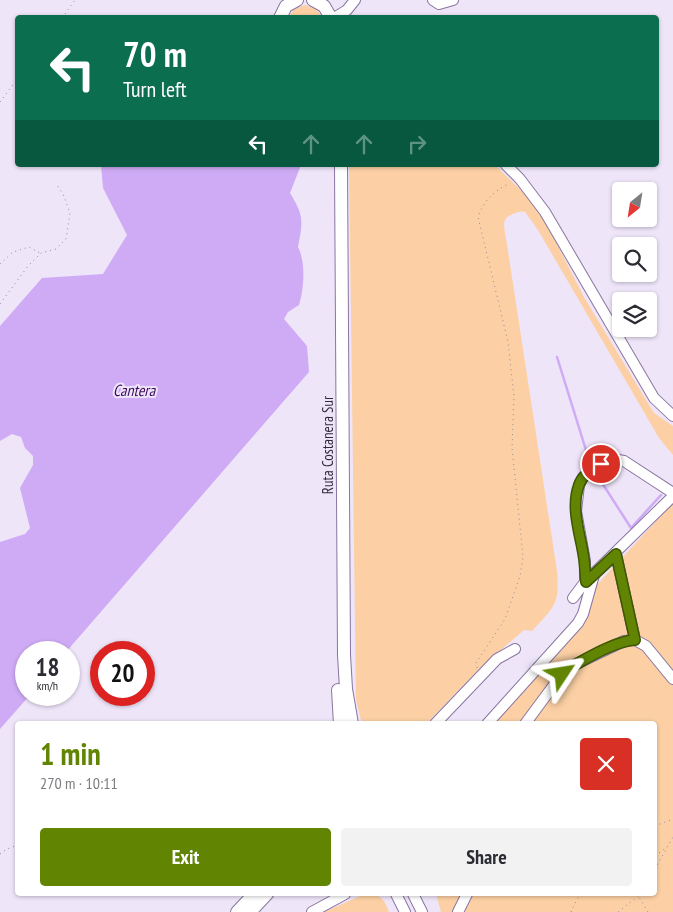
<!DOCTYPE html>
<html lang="en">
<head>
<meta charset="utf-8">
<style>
	:root { --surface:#fff; --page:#f2f2f3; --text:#2b2b33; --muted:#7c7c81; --accent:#618503 }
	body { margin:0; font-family:"PT Sans Narrow",sans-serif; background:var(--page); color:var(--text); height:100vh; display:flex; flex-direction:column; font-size:19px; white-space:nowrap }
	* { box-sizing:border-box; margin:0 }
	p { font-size:16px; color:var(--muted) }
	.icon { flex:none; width:28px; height:28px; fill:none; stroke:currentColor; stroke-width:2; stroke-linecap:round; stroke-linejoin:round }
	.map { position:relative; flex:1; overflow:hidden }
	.details { position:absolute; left:15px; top:721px; width:642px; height:175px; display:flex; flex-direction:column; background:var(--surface); border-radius:5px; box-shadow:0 1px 4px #0004 }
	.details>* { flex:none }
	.banner { position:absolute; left:15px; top:15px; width:644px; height:152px; border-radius:5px; box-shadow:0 1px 4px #0004; background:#0b6e4f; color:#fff; overflow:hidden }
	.needle { width:32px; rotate:210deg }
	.fabs { position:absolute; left:612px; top:182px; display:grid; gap:10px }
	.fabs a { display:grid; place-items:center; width:45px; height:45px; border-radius:5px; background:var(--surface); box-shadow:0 1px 4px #0004; font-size:25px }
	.speed { position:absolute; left:15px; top:641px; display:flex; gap:10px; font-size:25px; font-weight:700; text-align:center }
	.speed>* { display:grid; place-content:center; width:65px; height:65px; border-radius:50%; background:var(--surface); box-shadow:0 1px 4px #0004; line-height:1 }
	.speed small { font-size:12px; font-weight:400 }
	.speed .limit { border:8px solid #d22; background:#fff; color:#111 }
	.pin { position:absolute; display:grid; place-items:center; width:42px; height:42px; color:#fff; margin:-21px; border:2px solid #fff; border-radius:50%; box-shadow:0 1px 5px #0007 }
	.me { position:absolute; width:55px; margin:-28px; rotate:57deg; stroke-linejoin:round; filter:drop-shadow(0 0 4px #0008) }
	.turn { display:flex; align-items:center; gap:18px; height:105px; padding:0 25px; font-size:22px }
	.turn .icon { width:65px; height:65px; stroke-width:2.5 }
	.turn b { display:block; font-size:35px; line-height:42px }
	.lanes { display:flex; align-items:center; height:48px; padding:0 25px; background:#0003; justify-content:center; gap:25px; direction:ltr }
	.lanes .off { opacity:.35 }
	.round { display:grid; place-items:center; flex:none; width:52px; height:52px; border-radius:5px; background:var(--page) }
	.summary { display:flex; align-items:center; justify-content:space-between; height:85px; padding:0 25px }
	h1 { font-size:30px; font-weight:600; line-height:38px; color:var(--accent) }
	.cta { display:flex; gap:10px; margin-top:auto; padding:10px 25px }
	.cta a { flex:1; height:58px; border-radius:5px; background:var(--accent); color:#fff; font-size:20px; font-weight:600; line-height:58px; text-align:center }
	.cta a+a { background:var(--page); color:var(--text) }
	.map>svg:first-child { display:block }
</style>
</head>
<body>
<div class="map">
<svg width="673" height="912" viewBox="0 0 673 912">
	<rect width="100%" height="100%" fill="#eee5f9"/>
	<path fill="#fcd0a4" d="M305 5 316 9 322 17H289L294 9Z
		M349 165H495L526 195 544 219 585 299 654 413 673 426V455L659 438 538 230 525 212C520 211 518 212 513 214 501 218 504 227 506 238L557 571C560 605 554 607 532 631L524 630 481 667 426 724H362L356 700Z
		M673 503V912H441L436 894H655V724H492L578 629 593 589Z
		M365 894C380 894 384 898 389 912H324Z"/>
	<path fill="#cfabf6" d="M101 165H301L290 193C304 216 303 221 298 247 306 262 304 289 299 305L288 312 284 319 307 346 309 372 66 652H26V695H30L0 729V542L25 534 30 528 20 488 33 465V456L25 448 21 437 12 434 0 441V326L42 278 103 274 127 235 103 188Z"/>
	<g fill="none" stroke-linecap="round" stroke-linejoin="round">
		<path stroke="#cfabf6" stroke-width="2.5" d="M557 357 590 463
			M597 475 631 528 661 495"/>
		<defs>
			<path id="minor" d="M433 0 439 4 453 0
				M334 18 347 10 355 0
				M506 165 520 179 545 212 654 398 673 416
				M616 554 635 640
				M585 582V561L576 511 579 485 583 477 601 464 612 459 624 461 673 493
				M573 598 585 582 670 499
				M435 724 497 659 515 649
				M487 724 578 623 583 614 594 575
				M525 724 562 674 576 664 624 641 635 640 646 646 673 679
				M396 894 405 912
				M413 894 422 912
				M312 912 345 894
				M458 912 467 894"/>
			<path id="major" d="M313 0 324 6 331 18
				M280 18 286 6 297 0
				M341 165 344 655 346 689 352 724
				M338 690 340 724
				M237 912 254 894
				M250 912 267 894"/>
		</defs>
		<use href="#minor" stroke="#8a75a1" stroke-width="12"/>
		<use href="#major" stroke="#8a75a1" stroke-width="14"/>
		<path stroke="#92899d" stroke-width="1" stroke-dasharray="1 4" stroke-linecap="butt" d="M62 18 75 0
			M0 102 18 78
			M0 264 13 252 29 247 40 253
			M0 304 28 266 41 253 56 249 66 239 70 213 63 194 57 185
			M477 668 476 663 505 619 520 576 523 557 512 448 514 396 508 342 478 217C484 200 494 191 510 183
			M655 826 673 819
			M0 854 7 849 18 845
			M655 856 667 847
			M655 869 673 837
			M637 894 648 912
			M571 912 577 899 582 894
			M618 912 641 894"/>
		<use href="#minor" stroke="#fff" stroke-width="10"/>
		<use href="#major" stroke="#fff" stroke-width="12"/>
	</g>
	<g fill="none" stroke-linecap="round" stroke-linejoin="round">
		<defs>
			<path id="route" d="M562 674C578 662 615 641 635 640L616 554 586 582C585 574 585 566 584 559 581 536 570 508 579 485 582 475 593 469 601 464"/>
		</defs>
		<use href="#route" stroke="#3f5602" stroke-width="12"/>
		<use href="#route" stroke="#618503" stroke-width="9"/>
	</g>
	<g text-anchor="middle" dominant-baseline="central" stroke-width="4" stroke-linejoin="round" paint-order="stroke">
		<g font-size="15" fill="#32293c" stroke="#eee5f9">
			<text transform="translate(327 445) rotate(-90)">Ruta Costanera Sur</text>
		</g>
		<g font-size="16" font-style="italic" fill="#3e0c5f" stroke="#eee5f9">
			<text x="134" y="390">Cantera</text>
		</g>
	</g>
</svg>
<div class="fabs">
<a><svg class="needle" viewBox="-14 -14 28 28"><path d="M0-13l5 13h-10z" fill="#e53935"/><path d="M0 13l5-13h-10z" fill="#7c7c81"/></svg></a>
<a><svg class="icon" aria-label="search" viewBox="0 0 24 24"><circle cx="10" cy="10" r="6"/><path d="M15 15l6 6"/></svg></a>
<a><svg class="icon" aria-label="layers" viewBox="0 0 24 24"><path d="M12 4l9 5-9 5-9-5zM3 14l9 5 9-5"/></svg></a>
</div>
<div class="speed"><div>18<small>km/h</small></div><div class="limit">20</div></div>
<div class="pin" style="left:601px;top:464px;background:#d93025"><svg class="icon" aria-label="arrive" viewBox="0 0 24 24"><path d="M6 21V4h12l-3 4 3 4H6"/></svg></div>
<svg class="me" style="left:562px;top:674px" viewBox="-20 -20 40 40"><path d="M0-17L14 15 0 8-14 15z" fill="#618503" stroke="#fff" stroke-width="4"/></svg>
<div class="banner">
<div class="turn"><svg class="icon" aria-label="left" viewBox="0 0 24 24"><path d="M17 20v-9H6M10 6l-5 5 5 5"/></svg><div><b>70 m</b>Turn left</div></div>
<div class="lanes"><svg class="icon" aria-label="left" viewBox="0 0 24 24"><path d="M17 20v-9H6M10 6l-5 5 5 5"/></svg><svg class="icon off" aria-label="ahead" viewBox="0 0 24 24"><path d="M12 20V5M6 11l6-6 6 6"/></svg><svg class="icon off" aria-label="ahead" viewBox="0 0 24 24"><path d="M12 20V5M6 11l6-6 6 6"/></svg><svg class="icon off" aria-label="right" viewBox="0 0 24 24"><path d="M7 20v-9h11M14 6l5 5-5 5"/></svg></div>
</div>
<section class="details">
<div class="summary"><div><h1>1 min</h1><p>270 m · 10:11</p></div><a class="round" style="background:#d93025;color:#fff"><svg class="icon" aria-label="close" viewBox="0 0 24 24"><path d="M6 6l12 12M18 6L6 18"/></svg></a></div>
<div class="cta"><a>Exit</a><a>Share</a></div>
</section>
</div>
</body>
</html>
